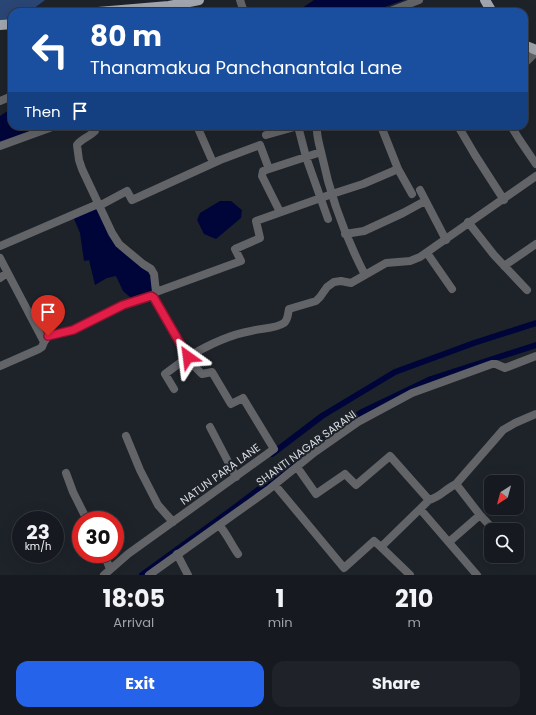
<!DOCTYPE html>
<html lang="en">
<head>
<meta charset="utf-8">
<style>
	:root { --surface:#161a20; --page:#1f2329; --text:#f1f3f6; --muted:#9ea1a5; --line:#35383e; --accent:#2563eb }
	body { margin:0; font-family:Poppins,sans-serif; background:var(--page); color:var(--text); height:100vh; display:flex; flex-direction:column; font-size:15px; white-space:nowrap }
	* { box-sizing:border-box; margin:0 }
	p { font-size:13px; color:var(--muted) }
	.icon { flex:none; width:22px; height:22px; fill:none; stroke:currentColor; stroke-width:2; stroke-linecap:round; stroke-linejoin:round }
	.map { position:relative; height:575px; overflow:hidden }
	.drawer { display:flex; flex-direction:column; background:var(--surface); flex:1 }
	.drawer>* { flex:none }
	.top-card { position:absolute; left:8px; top:8px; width:520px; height:122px; border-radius:12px; box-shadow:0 4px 16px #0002,0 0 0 1px var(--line); background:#1a4fa0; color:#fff; overflow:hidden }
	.needle { width:26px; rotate:216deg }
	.tools { position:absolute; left:484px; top:475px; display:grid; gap:8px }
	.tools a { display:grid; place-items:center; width:40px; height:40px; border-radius:8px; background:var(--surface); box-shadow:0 4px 16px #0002,0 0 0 1px var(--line); font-size:20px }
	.speed { position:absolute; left:12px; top:511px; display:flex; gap:8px; font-size:20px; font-weight:700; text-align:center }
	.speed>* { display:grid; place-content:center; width:52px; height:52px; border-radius:50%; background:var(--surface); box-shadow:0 4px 16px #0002,0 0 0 1px var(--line); line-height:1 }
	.speed small { font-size:10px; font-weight:400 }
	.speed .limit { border:6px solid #d22; background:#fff; color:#111 }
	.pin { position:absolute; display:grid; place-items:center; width:34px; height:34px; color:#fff; margin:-41px -17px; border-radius:50% 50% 50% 0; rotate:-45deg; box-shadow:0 0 4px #0007 }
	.pin .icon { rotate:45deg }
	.me { position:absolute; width:44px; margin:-22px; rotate:329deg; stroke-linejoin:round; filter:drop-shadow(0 0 3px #0008) }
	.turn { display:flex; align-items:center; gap:14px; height:84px; padding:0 16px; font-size:18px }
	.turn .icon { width:52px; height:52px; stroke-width:2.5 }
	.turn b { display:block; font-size:28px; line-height:34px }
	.then { display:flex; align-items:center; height:38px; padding:0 16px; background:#0003; gap:8px; font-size:15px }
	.eta { display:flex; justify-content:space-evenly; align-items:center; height:68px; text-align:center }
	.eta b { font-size:24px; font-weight:700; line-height:28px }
	.button { display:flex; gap:8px; margin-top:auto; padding:8px 16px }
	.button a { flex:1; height:46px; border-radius:12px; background:var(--accent); color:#fff; font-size:16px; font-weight:700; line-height:46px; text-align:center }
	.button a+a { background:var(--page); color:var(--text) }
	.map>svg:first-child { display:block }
</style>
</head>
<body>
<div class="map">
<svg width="536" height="575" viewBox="0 0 536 575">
	<rect width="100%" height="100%" fill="#1e232a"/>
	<path fill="#2a4675" d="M0 0H45L29 12H12V18L0 20Z"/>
	<path fill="#000539" d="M314 0H404L371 12H296Z
		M9 110H12V126H49L0 144V116Z
		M220 201H231L242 210 241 218 216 239 204 234 197 220 200 213Z
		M95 203 106 227 150 272 153 292 131 298 123 291 116 276 107 278 95 285 89 260 84 261 80 233 72 214Z"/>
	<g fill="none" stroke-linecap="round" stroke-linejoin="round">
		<path stroke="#000539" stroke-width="6" d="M272 454 322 416 395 372 474 343 536 323
			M142 575 237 506 346 423 362 412 431 379 536 345"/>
		<path stroke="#626468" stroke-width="8" d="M240 0 244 12
			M388 12 419 0
			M524 64 536 52
			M0 101 12 96
			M95 126V131C89 137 81 139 77 145L79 160 82 169 112 233 119 244 143 264 151 269 154 274 156 292 154 295
			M197 126 211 158
			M298 126 306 157 328 219
			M317 126C316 136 320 146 322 156 331 199 345 236 365 275
			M381 126 398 169 412 194
			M458 126 475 155 504 200
			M511 126 519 139 536 164
			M266 135 298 126
			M0 146 55 126
			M420 190 446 240
			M99 206 127 191 132 200 220 160 260 145 269 169
			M280 212 262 176 263 171 321 152
			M468 222 494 255 527 290
			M345 234 364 231 403 213 425 201
			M0 246 98 204
			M427 253 452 289
			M0 258 44 342
			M504 266 536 244
			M0 278 7 273
			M156 292 241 261 235 249 260 238 256 221 332 194 363 184 398 169
			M0 366 39 349 42 347 44 342 48 336 73 330 123 305 151 296 154 298 188 357C208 345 228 335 251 331 261 328 275 329 284 323 288 320 288 313 289 309L316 301 320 297 327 287 334 282 341 281 351 283 386 263 410 261 420 257 536 176
			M210 427 236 477
			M126 436 140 470 158 505 173 522
			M297 467 316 494 345 474 356 485 390 456 429 500 420 509 477 575
			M66 473 73 492 87 520
			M456 484 480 515 494 530
			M275 485 344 568 374 541 381 547 420 509
			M429 500C441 497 445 489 456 484L503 430 515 423 536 414
			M219 525C227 534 231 544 238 554
			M449 542 480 515
			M381 547 410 575
			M104 554 110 569
			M177 554 188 575
			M104 575 128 554 274 449 243 398 231 404 212 372 202 374 195 367 188 357 165 374 174 389
			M149 575 268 490 315 452 358 422 412 393 492 364H496L505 368 536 356"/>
		<path stroke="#a2a7af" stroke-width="10" d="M485 0 492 12
			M98 12 169 6 199 0
			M0 25 12 24
			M524 45 536 50"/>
	</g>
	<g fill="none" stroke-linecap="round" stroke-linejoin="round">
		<defs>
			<path id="route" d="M48 336 73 330 123 305 151 296 154 298 188 357"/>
		</defs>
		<use href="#route" stroke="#92132f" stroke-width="10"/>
		<use href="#route" stroke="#e11d48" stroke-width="7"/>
	</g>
	<g text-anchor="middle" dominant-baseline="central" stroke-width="4" stroke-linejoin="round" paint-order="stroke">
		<g font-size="11" fill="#d7dadf" stroke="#1e232a">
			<text transform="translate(306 448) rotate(-36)">SHANTI NAGAR SARANI</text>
			<text transform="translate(220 474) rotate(-36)">NATUN PARA LANE</text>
		</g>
	</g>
</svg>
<div class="tools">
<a><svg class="needle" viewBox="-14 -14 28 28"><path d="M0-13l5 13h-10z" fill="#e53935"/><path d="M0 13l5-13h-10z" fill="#9ea1a5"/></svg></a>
<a><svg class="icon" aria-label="search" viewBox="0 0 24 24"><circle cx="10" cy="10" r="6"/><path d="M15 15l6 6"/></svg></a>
</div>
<div class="speed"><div>23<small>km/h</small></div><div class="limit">30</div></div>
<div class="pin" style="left:48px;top:336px;background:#d93025"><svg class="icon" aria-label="arrive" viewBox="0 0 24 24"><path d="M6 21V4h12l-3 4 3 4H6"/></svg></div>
<svg class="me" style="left:188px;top:357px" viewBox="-20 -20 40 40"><path d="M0-17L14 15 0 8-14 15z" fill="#e11d48" stroke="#fff" stroke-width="4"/></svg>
<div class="top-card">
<div class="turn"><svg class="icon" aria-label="left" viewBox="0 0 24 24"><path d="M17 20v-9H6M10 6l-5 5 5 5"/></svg><div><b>80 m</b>Thanamakua Panchanantala Lane</div></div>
<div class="then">Then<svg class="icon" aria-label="arrive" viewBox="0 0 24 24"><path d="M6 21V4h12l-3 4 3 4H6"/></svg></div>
</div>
</div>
<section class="drawer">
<div class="eta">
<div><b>18:05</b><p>Arrival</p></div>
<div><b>1</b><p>min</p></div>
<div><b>210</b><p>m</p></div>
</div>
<div class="button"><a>Exit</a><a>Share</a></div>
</section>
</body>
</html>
